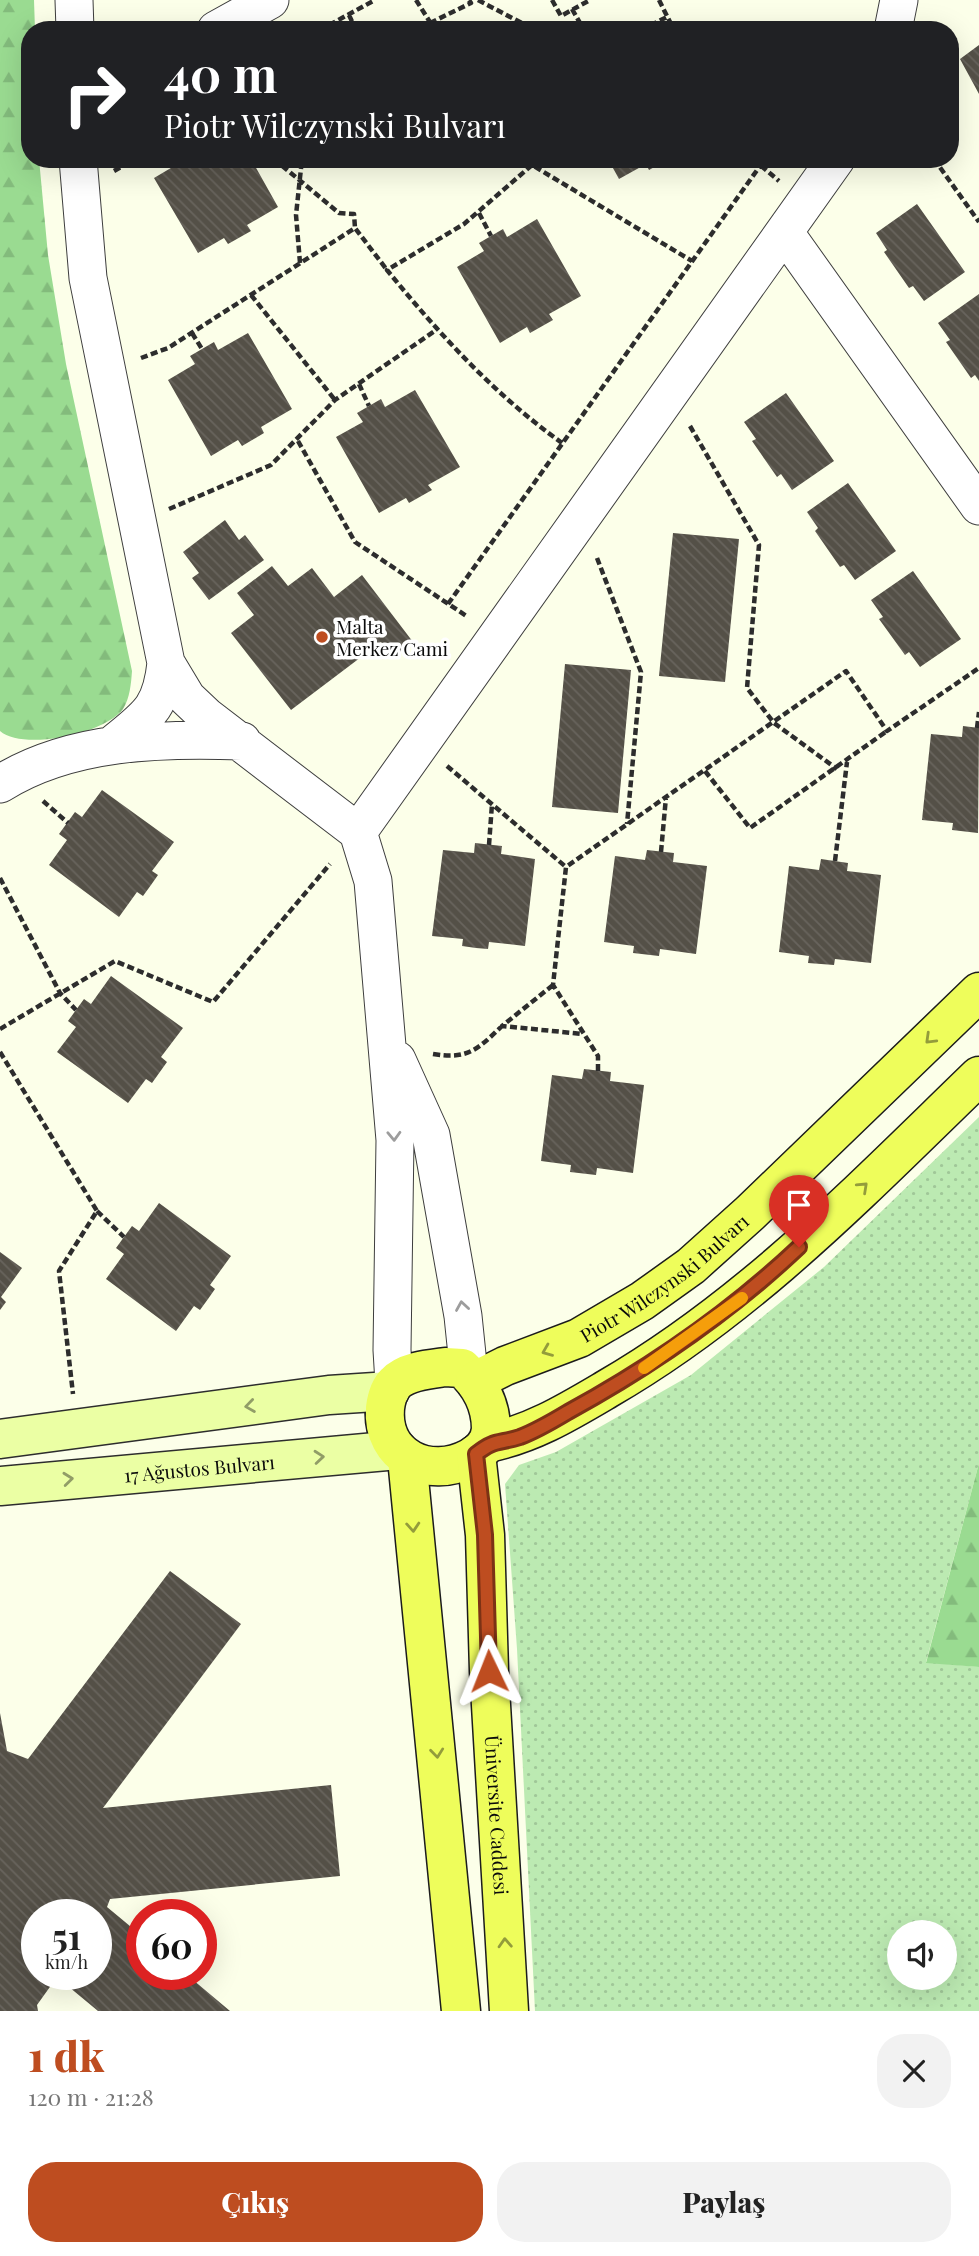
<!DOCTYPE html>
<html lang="tr">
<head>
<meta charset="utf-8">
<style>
	:root { --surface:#fff; --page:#f2f2f2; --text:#222; --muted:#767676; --accent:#be4d20 }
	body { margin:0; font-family:"Playfair Display",serif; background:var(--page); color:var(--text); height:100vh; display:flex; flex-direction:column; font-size:26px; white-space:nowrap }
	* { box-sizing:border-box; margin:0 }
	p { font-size:23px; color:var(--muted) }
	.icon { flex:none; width:38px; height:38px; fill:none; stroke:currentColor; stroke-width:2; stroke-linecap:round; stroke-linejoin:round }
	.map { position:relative; height:2011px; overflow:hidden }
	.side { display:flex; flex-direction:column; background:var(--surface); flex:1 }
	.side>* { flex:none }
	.guide { position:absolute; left:21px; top:21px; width:938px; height:147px; border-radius:28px; box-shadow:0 7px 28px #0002; background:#202124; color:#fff; overflow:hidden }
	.fabs { position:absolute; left:887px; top:1920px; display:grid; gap:14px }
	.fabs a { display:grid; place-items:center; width:70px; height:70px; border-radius:50%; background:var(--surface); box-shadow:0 7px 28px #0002; font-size:35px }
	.speed { position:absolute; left:21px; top:1899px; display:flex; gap:14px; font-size:35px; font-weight:700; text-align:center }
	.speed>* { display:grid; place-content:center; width:91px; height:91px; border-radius:50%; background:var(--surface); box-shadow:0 7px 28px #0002; line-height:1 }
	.speed small { font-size:18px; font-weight:400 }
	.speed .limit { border:10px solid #d22; background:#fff; color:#111 }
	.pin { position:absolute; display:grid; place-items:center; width:60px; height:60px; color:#fff; margin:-72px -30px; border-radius:50% 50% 50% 0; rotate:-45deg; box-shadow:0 0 7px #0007 }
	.pin .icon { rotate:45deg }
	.me { position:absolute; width:77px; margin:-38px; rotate:358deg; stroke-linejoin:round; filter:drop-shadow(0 0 5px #0008) }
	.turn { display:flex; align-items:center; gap:24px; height:147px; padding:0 28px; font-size:32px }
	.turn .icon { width:91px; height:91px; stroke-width:2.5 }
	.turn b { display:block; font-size:49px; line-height:60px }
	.round { display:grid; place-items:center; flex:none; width:74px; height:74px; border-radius:28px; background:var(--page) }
	.head { display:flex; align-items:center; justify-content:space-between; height:119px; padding:0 28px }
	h1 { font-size:42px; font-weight:800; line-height:52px; color:var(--accent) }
	.cta { display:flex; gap:14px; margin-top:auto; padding:14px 28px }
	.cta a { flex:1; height:80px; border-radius:28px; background:var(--accent); color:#fff; font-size:28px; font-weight:800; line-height:80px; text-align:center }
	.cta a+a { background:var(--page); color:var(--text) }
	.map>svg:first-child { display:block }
</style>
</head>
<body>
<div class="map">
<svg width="979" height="2011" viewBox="0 0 979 2011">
	<defs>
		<pattern id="grass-dots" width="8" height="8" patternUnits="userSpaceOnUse" patternTransform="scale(1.75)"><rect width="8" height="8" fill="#bceab2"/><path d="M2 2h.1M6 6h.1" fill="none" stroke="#a0c798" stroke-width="1.8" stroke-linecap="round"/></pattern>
		<pattern id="forest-firs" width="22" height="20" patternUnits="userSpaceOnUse" patternTransform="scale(1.75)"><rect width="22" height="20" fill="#9adb91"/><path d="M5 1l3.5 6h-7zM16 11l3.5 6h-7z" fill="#83bb7c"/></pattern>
		<pattern id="building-back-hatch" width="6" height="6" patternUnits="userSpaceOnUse" patternTransform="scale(1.75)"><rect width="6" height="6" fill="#545047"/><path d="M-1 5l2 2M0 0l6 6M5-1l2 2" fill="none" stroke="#68645d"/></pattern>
	</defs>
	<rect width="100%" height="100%" fill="#fcffe9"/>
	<path fill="url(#grass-dots)" fill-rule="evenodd" d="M979 1117V1463L926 1662 979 1667V2011H535L517 1649 505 1484 519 1465 556 1452 691 1375 824 1267ZM900 1932H945V1978H900Z"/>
	<path fill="url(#forest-firs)" d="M0 0H34L35 30H30V159H39L48 255 66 364 132 671C131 684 130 698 123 709 105 734 23 751 0 731Z
		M979 1463V1667L926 1663Z"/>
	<path fill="url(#building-back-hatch)" fill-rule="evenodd" d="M979 45V94L960 59Z
		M180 159H251L278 207 247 225 251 231 228 244 224 238 198 253 154 178 181 162Z
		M608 159H669L649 170 646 164 619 179Z
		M917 204 965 272 924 301 913 286 909 288 884 252 887 250 876 233Z
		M537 219 581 296 549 314 553 320 530 333 527 327 500 343 457 267 484 251 479 243 503 229 507 237Z
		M979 294V381L975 375 971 378 946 342 950 340 938 323Z
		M248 333 292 409 261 427 264 433 242 446 238 440 211 456 168 380 195 364 190 356 214 342 218 350Z
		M415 390 460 467 428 485 432 490 409 503 406 498 379 513 336 437 363 422 357 413 381 399 385 407Z
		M786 393 834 461 792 490 781 474 777 477 752 441 756 439 744 422Z
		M848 483 896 551 855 580 844 565 840 567 815 531 818 528 807 512Z
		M225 520 239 540 245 535 264 560 209 600 192 578 199 573 183 552Z
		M673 533 739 539 725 682 659 676Z
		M272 566 288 586 312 568 334 597 362 575 413 642 393 658 381 642 291 710 231 633 254 615 237 593Z
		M913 571 961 639 920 667 909 652 905 655 879 619 883 617 871 600Z
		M565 664 631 670 618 813 552 807Z
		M963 726 979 728 978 833 952 830 953 823 922 820 931 734 962 737Z
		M102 790 174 842 152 871 158 875 151 885 143 896 137 892 119 917 49 865 67 840 59 834 75 812 82 817Z
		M475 843 502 846 501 854 535 859 525 946 489 942 488 949 476 948 462 946 463 939 432 936 443 850 474 853Z
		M647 850 674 853 673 862 707 866 696 954 660 949 659 956 633 953 634 946 604 942 615 856 645 860Z
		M821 859 848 863 847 871 881 875 871 963 835 959 834 965 808 963 809 956 779 952 789 866 819 870Z
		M111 976 183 1028 161 1057 167 1062 152 1083 146 1079 128 1103 57 1052 76 1027 68 1021 84 999 91 1004Z
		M584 1069 611 1072 610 1081 644 1085 633 1173 597 1168 596 1175 570 1172 571 1165 541 1161 552 1075 582 1079Z
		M159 1203 231 1256 210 1285 215 1289 208 1299 200 1310 194 1306 176 1331 106 1279 124 1254 116 1248 132 1226 139 1231Z
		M0 1252 22 1268 1 1297 6 1302 0 1310Z
		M170 1571 241 1624 103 1808 331 1785 340 1876 110 1899 107 1907 142 1936V1974H186L230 2011H98L57 1977 37 2005 38 2011H0V1713L7 1751 28 1759ZM37 1914H96V1974H37Z"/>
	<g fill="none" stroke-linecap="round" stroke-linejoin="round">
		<defs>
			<path id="street" d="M74 0 75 30
				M216 30 270 0
				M893 30 899 0
				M78 159 88 278 166 663 187 698 206 716 358 832 373 881 395 1140 392 1350 394 1383
				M785 233 979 506
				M112 745C147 716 161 710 166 663
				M0 784C70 740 162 738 242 741
				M358 832 836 159
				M397 1060 431 1135 463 1316 469 1374"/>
			<g id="secondary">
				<path d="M0 1439 329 1395 390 1391"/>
				<path id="s1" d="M0 1486 398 1450"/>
			</g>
			<g id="primary">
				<path d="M445 1367 462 1368C480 1384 491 1405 491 1429 490 1443 481 1452 470 1458 429 1480 381 1457 385 1408 386 1400 389 1389 395 1383 406 1371 430 1369 445 1367Z"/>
				<path id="s2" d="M475 1381 505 1366 579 1338 642 1301 691 1266 750 1213 979 992"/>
				<path d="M487 1443C532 1434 568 1412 607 1389 749 1307 862 1189 979 1076"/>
				<path id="s3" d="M476 1454 485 1535 489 1671 509 2011"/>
				<path d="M407 1458 461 2011"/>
			</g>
		</defs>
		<use href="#street" stroke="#3e3e3e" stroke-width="39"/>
		<use href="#secondary" stroke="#2d2d2d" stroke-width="41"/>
		<use href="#primary" stroke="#1c1c1c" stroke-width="41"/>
		<path stroke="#2d2d2d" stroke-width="4.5" stroke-dasharray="7 3.5" stroke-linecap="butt" d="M416 0 435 30
			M478 0 535 30
			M552 0 561 16 590 0
			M659 0 674 30
			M572 9 584 30
			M349 15 356 30
			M430 23 471 3 469 0
			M320 30 375 0
			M641 30 667 17
			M274 159 339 213 354 214 355 228
			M528 159 532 165 692 261
			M753 159 779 181
			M934 159 979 222
			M532 165 464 224 387 270C440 335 494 394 562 443
			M114 171 135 159
			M479 213 491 236
			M300 263 296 215 302 159
			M251 295 335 400
			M192 333 202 349
			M141 358 168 348 355 228 387 270
			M359 384 369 406
			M690 426 759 545 747 688 774 723 837 769
			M298 441 355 542 468 617
			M169 509 271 465 335 400 436 330
			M597 558 641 672 627 824
			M448 604 760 166
			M977 728 979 712
			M447 766 566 867
			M705 771 750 828 887 731
			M43 801 68 823
			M489 845 492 804
			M661 852 666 797
			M835 861 847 762
			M0 878 60 993 76 1010
			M553 985 502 1026 583 1034
			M0 1029 115 961 213 1002 330 864
			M0 1052 97 1211 59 1271 73 1394
			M433 1054C468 1060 478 1049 502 1026
			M598 1071V1056L553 985 566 867 846 671 887 731 979 668
			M97 1211 124 1237"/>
		<use href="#street" stroke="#fff" stroke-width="37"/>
		<use href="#secondary" stroke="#ebffa4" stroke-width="38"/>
		<use href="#primary" stroke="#eefd5b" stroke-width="38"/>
	</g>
	<defs><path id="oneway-chevron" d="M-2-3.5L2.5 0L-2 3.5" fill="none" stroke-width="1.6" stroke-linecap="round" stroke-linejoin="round" transform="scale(1.75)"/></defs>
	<g stroke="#939c3b">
		<use href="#oneway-chevron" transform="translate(930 1039) rotate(136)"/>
		<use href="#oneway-chevron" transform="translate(863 1187) rotate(-43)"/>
		<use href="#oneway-chevron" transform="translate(547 1351) rotate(158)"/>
		<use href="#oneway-chevron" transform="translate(413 1527) rotate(86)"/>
		<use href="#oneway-chevron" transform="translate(437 1753) rotate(84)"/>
		<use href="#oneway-chevron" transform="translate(505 1943) rotate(-93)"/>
	</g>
	<g stroke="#9d9d9d">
		<use href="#oneway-chevron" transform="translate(394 1136) rotate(88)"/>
		<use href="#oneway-chevron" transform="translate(462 1306) rotate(-99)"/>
	</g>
	<g stroke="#919d67">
		<use href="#oneway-chevron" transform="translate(250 1406) rotate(172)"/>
		<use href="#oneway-chevron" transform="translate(319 1457) rotate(-5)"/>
		<use href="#oneway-chevron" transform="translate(68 1479) rotate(-6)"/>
	</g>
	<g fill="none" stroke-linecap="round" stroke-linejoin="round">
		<defs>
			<path id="route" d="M489 1671 485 1535 476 1454C495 1439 498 1444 520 1437 536 1431 553 1421 568 1412 652 1366 729 1313 799 1247"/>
		</defs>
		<use href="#route" stroke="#7c3215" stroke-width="18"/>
		<use href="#route" stroke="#be4d20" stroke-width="12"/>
		<path stroke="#f59e0b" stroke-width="12" d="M644 1368 742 1298"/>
	</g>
	<circle fill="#be4d20" stroke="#fff" stroke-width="2.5" cx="322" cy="637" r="7"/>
	<g text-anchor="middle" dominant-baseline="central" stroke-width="7" stroke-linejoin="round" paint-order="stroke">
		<g font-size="19" fill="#0b0b0b" stroke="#fff" text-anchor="start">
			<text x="336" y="626">Malta<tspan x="336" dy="22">Merkez Cami</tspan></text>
		</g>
		<g font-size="19" fill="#0b0b0b" stroke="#fff">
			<text stroke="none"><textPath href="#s2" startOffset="217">Piotr Wilczynski Bulvarı</textPath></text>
			<text stroke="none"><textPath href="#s1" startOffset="200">17 Ağustos Bulvarı</textPath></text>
			<text stroke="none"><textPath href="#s3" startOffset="362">Üniversite Caddesi</textPath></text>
		</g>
	</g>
</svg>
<div class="fabs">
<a><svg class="icon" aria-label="sound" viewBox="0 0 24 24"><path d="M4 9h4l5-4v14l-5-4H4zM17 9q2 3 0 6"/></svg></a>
</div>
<div class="speed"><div>51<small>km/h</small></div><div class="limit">60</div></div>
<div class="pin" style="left:799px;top:1247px;background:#d93025"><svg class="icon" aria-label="arrive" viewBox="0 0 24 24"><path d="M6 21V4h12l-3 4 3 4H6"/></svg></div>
<svg class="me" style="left:489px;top:1671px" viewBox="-20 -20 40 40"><path d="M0-17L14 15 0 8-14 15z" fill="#be4d20" stroke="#fff" stroke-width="4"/></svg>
<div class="guide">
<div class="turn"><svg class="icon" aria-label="right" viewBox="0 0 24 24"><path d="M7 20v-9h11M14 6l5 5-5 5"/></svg><div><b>40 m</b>Piotr Wilczynski Bulvarı</div></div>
</div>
</div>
<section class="side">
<div class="head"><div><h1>1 dk</h1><p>120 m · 21:28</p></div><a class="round"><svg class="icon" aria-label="close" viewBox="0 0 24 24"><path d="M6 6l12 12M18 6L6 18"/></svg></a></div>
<div class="cta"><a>Çıkış</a><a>Paylaş</a></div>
</section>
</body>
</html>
